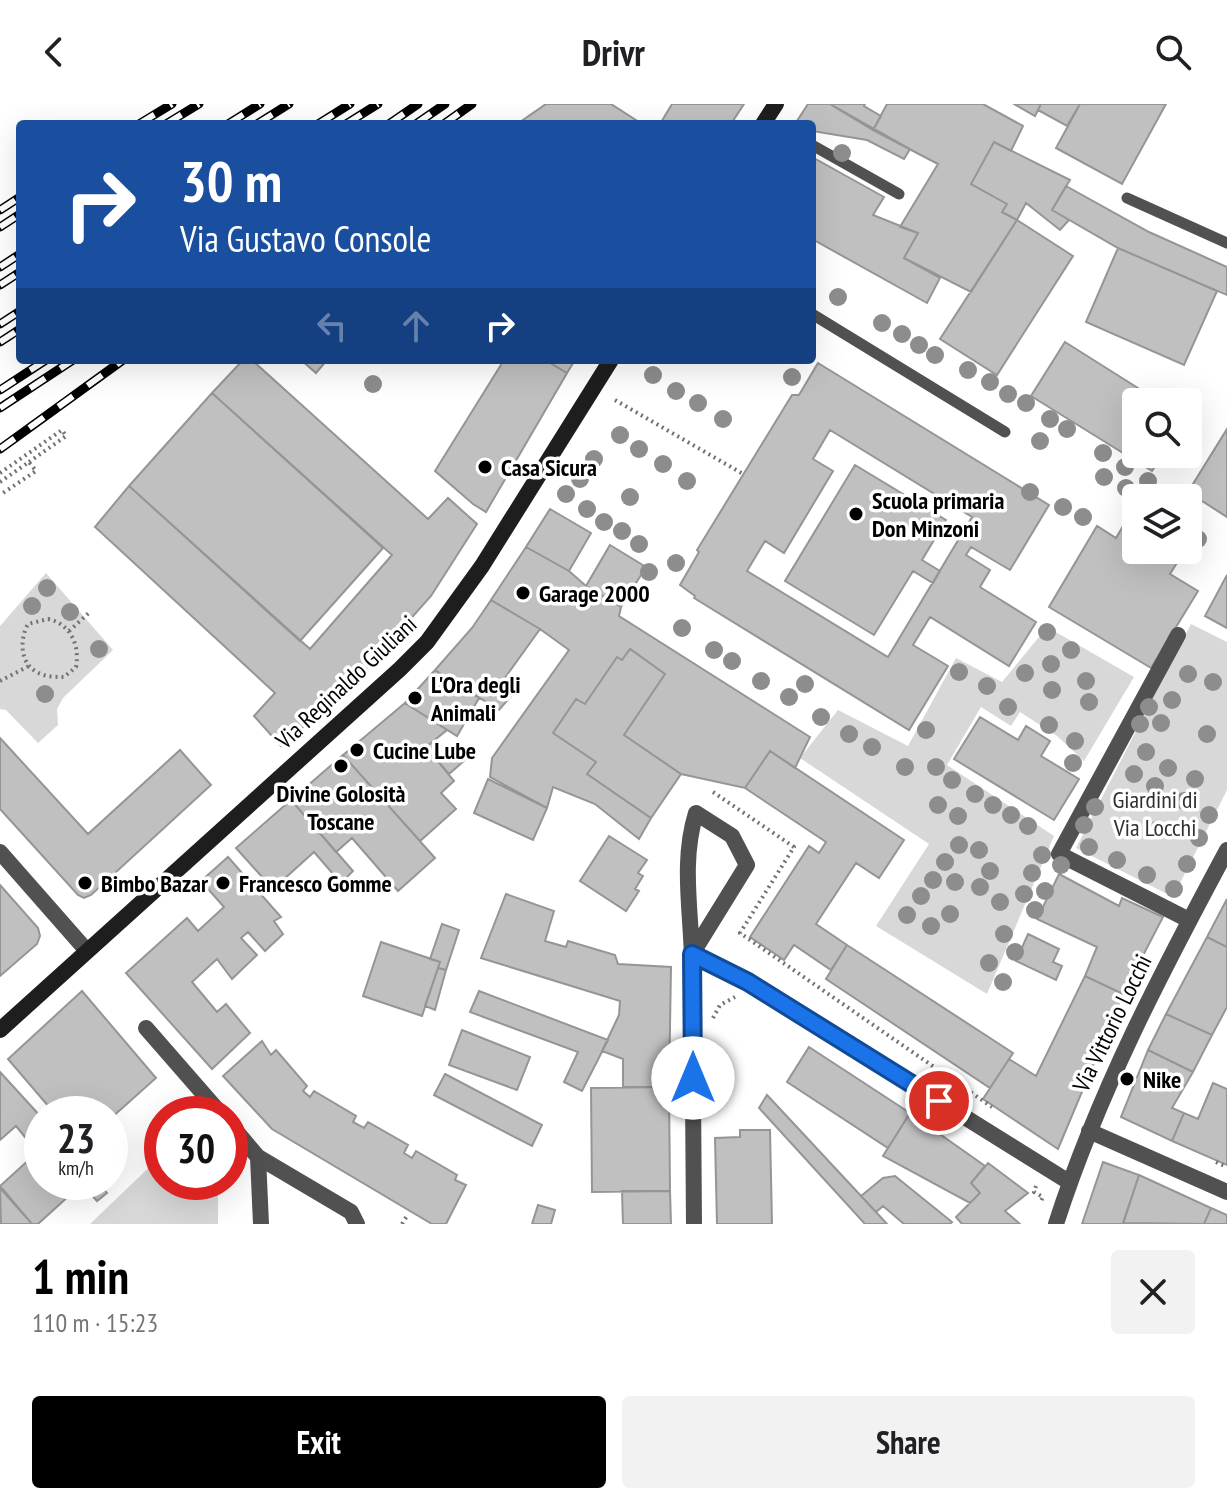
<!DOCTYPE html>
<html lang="en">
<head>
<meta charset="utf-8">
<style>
	:root { --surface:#fff; --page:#f2f2f2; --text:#202124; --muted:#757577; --accent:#000 }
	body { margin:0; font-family:"PT Sans Narrow",sans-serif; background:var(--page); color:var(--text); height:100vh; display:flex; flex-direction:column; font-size:30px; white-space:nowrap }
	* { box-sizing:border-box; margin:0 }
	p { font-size:26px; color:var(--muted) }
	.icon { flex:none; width:44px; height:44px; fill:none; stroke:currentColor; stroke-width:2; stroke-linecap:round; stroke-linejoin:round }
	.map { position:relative; height:1120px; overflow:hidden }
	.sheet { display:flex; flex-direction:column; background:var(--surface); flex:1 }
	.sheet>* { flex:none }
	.top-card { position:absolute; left:16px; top:16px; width:800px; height:244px; border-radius:8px; box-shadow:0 8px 32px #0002; background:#1a4fa0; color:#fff; overflow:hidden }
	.buttons { position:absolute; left:1122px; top:284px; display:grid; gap:16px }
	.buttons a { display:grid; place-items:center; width:80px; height:80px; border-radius:8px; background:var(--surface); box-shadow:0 8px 32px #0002; font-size:40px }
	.speed { position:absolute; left:24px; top:992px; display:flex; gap:16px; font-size:40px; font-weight:700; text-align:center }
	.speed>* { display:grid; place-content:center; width:104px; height:104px; border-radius:50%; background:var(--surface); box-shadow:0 8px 32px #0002; line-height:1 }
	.speed small { font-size:20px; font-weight:400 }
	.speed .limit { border:12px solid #d22; background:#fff; color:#111 }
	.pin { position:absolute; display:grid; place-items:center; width:68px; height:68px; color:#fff; margin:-34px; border:4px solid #fff; border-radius:50%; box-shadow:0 2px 8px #0007 }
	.me { position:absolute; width:88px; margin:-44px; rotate:0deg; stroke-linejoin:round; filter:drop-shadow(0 0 6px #0008) }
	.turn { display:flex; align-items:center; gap:28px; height:168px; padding:0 32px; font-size:36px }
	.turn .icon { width:104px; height:104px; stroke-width:2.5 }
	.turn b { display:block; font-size:56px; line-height:68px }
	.lanes { display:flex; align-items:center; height:76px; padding:0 32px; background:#0003; justify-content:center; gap:40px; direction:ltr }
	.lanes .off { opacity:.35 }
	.round { display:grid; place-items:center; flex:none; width:84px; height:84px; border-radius:8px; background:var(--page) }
	.overview { display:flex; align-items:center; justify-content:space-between; height:136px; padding:0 32px }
	h1 { font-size:48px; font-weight:700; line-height:60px; color:var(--accent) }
	.primary-button { display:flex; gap:16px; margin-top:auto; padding:16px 32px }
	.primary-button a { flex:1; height:92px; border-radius:8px; background:var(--accent); color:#fff; font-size:32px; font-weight:700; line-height:92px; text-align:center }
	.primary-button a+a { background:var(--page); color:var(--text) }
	header { display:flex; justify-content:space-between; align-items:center; height:104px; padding:0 32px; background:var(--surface); font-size:36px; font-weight:700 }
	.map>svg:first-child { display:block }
</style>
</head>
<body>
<header><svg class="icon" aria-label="back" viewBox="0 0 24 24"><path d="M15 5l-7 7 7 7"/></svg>Drivr<svg class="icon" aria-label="search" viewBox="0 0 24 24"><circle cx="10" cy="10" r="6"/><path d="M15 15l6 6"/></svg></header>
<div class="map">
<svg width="1227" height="1120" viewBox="0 0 1227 1120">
	<rect width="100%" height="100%" fill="#fff"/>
	<path fill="#d8d8d8" d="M46 469 113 546 63 594 57 605 58 621 38 639 6 606 0 605V522Z
		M1191 520 1227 538V686L1173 793 1076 744Z
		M1047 523 1134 573 1084 657 1057 632 1020 608 1011 622 981 603 947 661 1054 732 987 890 876 822 929 740 800 654 838 606 908 642 956 554 1002 578Z
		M162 1051V1078H218V1120H90Z"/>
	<path fill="#c0c0c0" stroke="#959595" stroke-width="2" fill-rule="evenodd" d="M546 0H611L639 18 523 20 520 18Z
		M672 0H744L731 20H660Z
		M808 0H830L910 45 904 55 867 36 812 27V20H795Z
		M830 0H865L864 2 881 12 873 26Z
		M887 0H983L1023 22 1011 47 994 38 971 80 1007 100 1002 108 1017 116 971 188 904 154 918 129 900 123 938 60 873 26Z
		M1014 0H1041L1035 12Z
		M1041 0H1080L1067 22 1038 6Z
		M1080 0H1166L1122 80 1056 44Z
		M994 38 1070 76 1052 106 1069 116 1060 126 1026 99 1017 116 1002 108 1007 100 971 80Z
		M812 53 884 93 873 111 918 129 904 154 940 174 927 199 812 135Z
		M1066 82 1149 128 1227 163V191L1118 144 1052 106Z
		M1017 116 1073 152 997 271 940 235Z
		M1118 144 1217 187 1184 261 1086 218Z
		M1065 238 1160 298H1136V350H1163L1152 367 1031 292Z
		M243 256H252L428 415 448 394 477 420 431 492 349 584 281 642 254 612 275 589 95 423 129 382 310 545 392 451 212 289Z
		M301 256H327L316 269Z
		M504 256H545L567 269 486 408 473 400 435 367Z
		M545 256H575L567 269Z
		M818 259 1049 401 1010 466 971 443 966 451 990 466 980 483 1036 518 1009 562 930 513 913 541 948 562 909 626 694 494 695 492 680 481 699 448 697 446 792 291H799ZM830 326 972 413 888 553 747 467 765 437 784 449 833 367 813 355Z
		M212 289 383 444 300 537 129 382Z
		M1227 325V413L1188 388Z
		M855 361 946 416 922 456 940 467 933 479 913 467 874 531 785 477Z
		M550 405 591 429 569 467 526 443Z
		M1133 405 1136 407V446H1185L1170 470 1198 487 1151 564 1049 503 1097 422 1116 434Z
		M610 441 646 463 621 503 586 482Z
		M526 443 569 467 586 482 621 503 619 512 810 633 795 664 770 647 745 684 681 670 624 631 665 570 630 545 622 556 617 553 585 600 576 595 553 629 596 658 587 670 651 714 639 735 595 700 553 683 547 704 490 673 492 654 569 546 540 525 491 496Z
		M1227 471V524L1205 512Z
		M491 496 540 525 497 585 511 592 499 606 435 566 472 524Z
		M630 545 665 570 624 631 681 670 651 714 587 670 596 658 553 629 576 595 585 600 617 553 622 556Z
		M435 566 479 594 457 632 405 599Z
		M405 599 447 626 426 643 454 677 441 689 456 705 420 737 343 651Z
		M980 613 1018 636 1026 622 1050 637 1041 652 1079 675 1054 716 954 655Z
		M0 634 88 730 180 646 211 681 91 791 84 794 78 791 0 705Z
		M434 637 465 656 449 670 426 643Z
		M770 647 904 736 879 774 856 759 816 820 847 841 831 866 794 841 784 856 750 833 809 742 819 749 826 738 745 684Z
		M343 651 435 754 398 787 352 734 336 748 291 696Z
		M488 675 547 704 533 736 474 709Z
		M291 696 353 767 341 779 314 748 273 785 236 744Z
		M609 732 647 756 638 769 643 772 635 785 639 787 626 807 580 777Z
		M228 753 281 813 274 817 283 830 265 847 248 828 241 834 257 851 232 875 217 855 192 878 217 908 226 900 250 929 212 965 126 869 187 814 198 827 224 803 201 777Z
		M1059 770 1119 802 1122 794 1163 813 1123 890 1085 872 1097 843 1037 815Z
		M0 781 38 824 40 832 37 840 0 872Z
		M506 790 554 807 545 837 566 843 568 837 615 851 618 860 671 863 669 983H623V955L602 947 619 911 620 897 481 854Z
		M1227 795V843L1207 833Z
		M442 820 459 826 446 866 438 864 440 858 430 855Z
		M1028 830 1059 845 1053 858 1062 862 1056 876 1016 857Z
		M1207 833 1227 843V903L1212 931 1166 910Z
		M381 838 440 858 422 912 363 892Z
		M847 841 1013 949 990 984 826 875Z
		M438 864 446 866 435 906 425 902Z
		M1085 872 1123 890 1058 1045 983 995 1009 955 1036 972Z
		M82 887 156 974 110 1015V1010H55L8 955Z
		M479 887 608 936 582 987 564 978 578 948 470 908Z
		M1166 910 1212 931 1193 968 1148 946Z
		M462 926 530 953 517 986 449 961Z
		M262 937 271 951 276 946 307 982 303 987 310 993 314 987 356 1012 353 1018 364 1024 368 1018 408 1041 404 1049 412 1054 416 1047 457 1071 455 1076 466 1081 446 1120H432L272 1025 223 972Z
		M809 943 910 1009 888 1044 787 978Z
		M1148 946 1193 968 1172 1004 1184 1009 1172 1037 1121 1013Z
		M0 968 42 1014V1026L29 1038 16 1022 0 1036Z
		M445 970 542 1021 532 1042 434 991Z
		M1213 979 1227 985V1061L1172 1037 1184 1009 1198 1015Z
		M669 983 670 1087 592 1088 591 984Z
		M767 991 876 1108 887 1120H865L759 1004Z
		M910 1009 985 1062 971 1079 980 1089 970 1099 883 1052Z
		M42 1026V1078H97L107 1089 97 1097 82 1080 38 1120H32L0 1082 42 1044 33 1035Z
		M740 1026H770L772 1120H717L715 1034 740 1033Z
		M1103 1058 1139 1071 1123 1120H1082Z
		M988 1059 1028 1089 1005 1107 1020 1120H962L956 1113 980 1089 971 1079Z
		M1139 1071 1211 1104 1204 1120 1123 1119Z
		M895 1072 952 1118 950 1120H904L883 1102 876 1108 861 1092 883 1074Z
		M0 1084 32 1120H1Z
		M622 1087H670L671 1120H623Z
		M538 1101 555 1106 551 1120H532Z
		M1211 1104 1227 1111V1120H1204Z"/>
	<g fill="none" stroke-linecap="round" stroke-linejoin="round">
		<path stroke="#737373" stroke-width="4" stroke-dasharray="2 4" stroke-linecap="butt" d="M615 296 743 370
			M29 358 66 332
			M0 369 62 326 66 332
			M0 378 29 358 36 367 0 391
			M48 515C71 520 80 542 76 563L64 573C55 573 45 573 37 568 19 559 20 534 28 520Z
			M69 527 91 507
			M0 577 29 562
			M713 688 794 743 740 829 992 1003
			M713 914 720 901 735 893
			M1216 1058 1227 1063
			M1036 1082 1034 1088 1043 1093 1041 1097
			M402 1120 408 1110"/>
		<path stroke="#515151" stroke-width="11" d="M812 41 899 90
			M1127 94 1227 139
			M812 210 1005 328"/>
		<path stroke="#515151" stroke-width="16" d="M1178 531 1059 750 1189 816
			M0 748 87 847
			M692 850 747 761 732 732 696 709C681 757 691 806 692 855 693 944 693 1032 694 1120
			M692 850 748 878 1069 1078
			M146 924 221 1010
			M230 1020 258 1053 351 1108 357 1120
			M1089 1027 1227 1088
			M258 1053 261 1120
			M1056 1120C1098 989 1162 867 1227 746"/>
		<path stroke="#1e1e1e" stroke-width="16" d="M763 20 776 0
			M0 926 400 565 427 538 482 462 611 256"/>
		<defs>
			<path id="rail" d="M139 20 172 0
				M166 20 199 0
				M228 20 260 0
				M257 20 289 0
				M318 20 350 0
				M346 20 378 0
				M389 20 418 0
				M416 20 445 0
				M444 20 472 0
				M0 106 20 93
				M0 123 20 110
				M0 163 20 150
				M0 181 20 168
				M0 220 20 207
				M0 238 20 225
				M0 286 46 256
				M0 304 73 256
				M0 345 123 256"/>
		</defs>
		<use href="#rail" stroke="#000" stroke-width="9"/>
		<use href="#rail" stroke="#fff" stroke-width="6" stroke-dasharray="18" stroke-linecap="butt"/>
	</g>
	<g fill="#8d8d8d">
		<circle cx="842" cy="49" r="9"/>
		<circle cx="838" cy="193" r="9"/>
		<circle cx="882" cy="219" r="9"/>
		<circle cx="902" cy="230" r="9"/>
		<circle cx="919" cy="241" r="9"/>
		<circle cx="935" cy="251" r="9"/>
		<circle cx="968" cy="266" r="9"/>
		<circle cx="653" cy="271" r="9"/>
		<circle cx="792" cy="273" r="9"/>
		<circle cx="990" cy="278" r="9"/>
		<circle cx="373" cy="280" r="9"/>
		<circle cx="676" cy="287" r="9"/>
		<circle cx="1008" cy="290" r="9"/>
		<circle cx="698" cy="299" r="9"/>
		<circle cx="1026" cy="299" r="9"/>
		<circle cx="723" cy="315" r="9"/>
		<circle cx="1050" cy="315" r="9"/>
		<circle cx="1067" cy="325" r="9"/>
		<circle cx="620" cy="331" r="9"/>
		<circle cx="1040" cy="337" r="9"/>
		<circle cx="639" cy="345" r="9"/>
		<circle cx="1103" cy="349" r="9"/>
		<circle cx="594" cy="355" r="9"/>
		<circle cx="663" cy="360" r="9"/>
		<circle cx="1125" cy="363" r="9"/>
		<circle cx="1104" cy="373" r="9"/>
		<circle cx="580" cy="375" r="9"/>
		<circle cx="687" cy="377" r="9"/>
		<circle cx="1148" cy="377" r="9"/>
		<circle cx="1126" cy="384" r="9"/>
		<circle cx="1030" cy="388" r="9"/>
		<circle cx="566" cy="390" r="9"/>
		<circle cx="630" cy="393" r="9"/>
		<circle cx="1063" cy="403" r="9"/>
		<circle cx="587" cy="405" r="9"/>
		<circle cx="1083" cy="413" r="9"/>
		<circle cx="604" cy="418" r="9"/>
		<circle cx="622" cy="427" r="9"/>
		<circle cx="1198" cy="435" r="9"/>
		<circle cx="639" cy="440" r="9"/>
		<circle cx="676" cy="459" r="9"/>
		<circle cx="649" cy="468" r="9"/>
		<circle cx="47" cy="484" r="9"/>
		<circle cx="32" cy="502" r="9"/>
		<circle cx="70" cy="508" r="9"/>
		<circle cx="682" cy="524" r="9"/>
		<circle cx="1047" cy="528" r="9"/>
		<circle cx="99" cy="545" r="9"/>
		<circle cx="714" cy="546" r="9"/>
		<circle cx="1071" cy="546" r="9"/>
		<circle cx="732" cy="557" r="9"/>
		<circle cx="1051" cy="560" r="9"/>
		<circle cx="959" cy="568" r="9"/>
		<circle cx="1025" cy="569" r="9"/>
		<circle cx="1188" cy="570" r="9"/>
		<circle cx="761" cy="577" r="9"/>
		<circle cx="1086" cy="577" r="9"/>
		<circle cx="1213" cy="578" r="9"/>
		<circle cx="805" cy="580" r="9"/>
		<circle cx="987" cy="582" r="9"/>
		<circle cx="1052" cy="586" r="9"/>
		<circle cx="45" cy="590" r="9"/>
		<circle cx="789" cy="593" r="9"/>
		<circle cx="1172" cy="596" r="9"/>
		<circle cx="1089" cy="598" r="9"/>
		<circle cx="1008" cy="603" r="9"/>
		<circle cx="1149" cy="603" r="9"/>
		<circle cx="821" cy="613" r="9"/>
		<circle cx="1161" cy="619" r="9"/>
		<circle cx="1140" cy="620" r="9"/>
		<circle cx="1049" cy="621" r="9"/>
		<circle cx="926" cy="626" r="9"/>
		<circle cx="849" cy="630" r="9"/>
		<circle cx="1207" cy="630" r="9"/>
		<circle cx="1075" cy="637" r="9"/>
		<circle cx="872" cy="643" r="9"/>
		<circle cx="1146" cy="648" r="9"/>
		<circle cx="1073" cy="659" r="9"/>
		<circle cx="905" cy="663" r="9"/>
		<circle cx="936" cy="663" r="9"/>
		<circle cx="1168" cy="664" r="9"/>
		<circle cx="1134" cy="670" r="9"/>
		<circle cx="1195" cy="675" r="9"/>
		<circle cx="952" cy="676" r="9"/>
		<circle cx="1155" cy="682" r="9"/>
		<circle cx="975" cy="690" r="9"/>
		<circle cx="1119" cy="696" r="9"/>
		<circle cx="1184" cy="697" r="9"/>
		<circle cx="938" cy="701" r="9"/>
		<circle cx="993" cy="701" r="9"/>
		<circle cx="1095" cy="703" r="9"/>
		<circle cx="1011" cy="711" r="9"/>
		<circle cx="1209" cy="711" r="9"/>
		<circle cx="958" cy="712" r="9"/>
		<circle cx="1084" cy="721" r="9"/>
		<circle cx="1028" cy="722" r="9"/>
		<circle cx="1157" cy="726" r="9"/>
		<circle cx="1199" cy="734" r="9"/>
		<circle cx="959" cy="741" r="9"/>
		<circle cx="1089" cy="743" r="9"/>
		<circle cx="979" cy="746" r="9"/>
		<circle cx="1042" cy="751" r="9"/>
		<circle cx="1117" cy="756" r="9"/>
		<circle cx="945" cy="758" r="9"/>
		<circle cx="1187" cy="760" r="9"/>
		<circle cx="1061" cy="761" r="9"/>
		<circle cx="990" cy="767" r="9"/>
		<circle cx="1032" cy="769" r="9"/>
		<circle cx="1147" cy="771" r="9"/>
		<circle cx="933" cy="776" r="9"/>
		<circle cx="955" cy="778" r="9"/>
		<circle cx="980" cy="783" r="9"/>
		<circle cx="1174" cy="785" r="9"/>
		<circle cx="1045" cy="787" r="9"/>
		<circle cx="1024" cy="790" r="9"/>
		<circle cx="921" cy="792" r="9"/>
		<circle cx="1000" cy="798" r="9"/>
		<circle cx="1035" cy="806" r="9"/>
		<circle cx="950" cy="810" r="9"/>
		<circle cx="907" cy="811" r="9"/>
		<circle cx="931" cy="822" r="9"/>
		<circle cx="1004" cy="830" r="9"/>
		<circle cx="1015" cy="848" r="9"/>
		<circle cx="989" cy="859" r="9"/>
		<circle cx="1003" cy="878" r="9"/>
	</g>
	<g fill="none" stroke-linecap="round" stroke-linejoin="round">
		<defs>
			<path id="route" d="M693 974 692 850 748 878 939 997"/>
		</defs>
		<use href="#route" stroke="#114b97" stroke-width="20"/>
		<use href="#route" stroke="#1a73e8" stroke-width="14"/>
	</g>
	<g fill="#000" stroke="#fff" stroke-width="3">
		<circle cx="485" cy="363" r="8"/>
		<circle cx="856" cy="410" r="8"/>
		<circle cx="523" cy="489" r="8"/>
		<circle cx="415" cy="594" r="8"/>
		<circle cx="357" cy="646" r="8"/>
		<circle cx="341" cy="662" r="8"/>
		<circle cx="85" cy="779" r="8"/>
		<circle cx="223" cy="779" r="8"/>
		<circle cx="1127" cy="975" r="8"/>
	</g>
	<g text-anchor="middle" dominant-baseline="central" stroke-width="7" stroke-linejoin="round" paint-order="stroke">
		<g font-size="24" font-weight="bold" fill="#000" stroke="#fff" text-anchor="start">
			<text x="501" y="363">Casa Sicura</text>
			<text x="872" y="396">Scuola primaria<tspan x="872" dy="28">Don Minzoni</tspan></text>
			<text x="539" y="489">Garage 2000</text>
			<text x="431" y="580">L'Ora degli<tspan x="431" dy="28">Animali</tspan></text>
			<text x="373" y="646">Cucine Lube</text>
			<text x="341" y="689" text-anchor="middle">Divine Golosità<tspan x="341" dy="28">Toscane</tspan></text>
			<text x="101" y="779">Bimbo Bazar</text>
			<text x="239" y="779">Francesco Gomme</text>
			<text x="1143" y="975">Nike</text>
		</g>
		<g font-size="24" fill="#000" stroke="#fff">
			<text transform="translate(346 578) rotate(-43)">Via Reginaldo Giuliani</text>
			<text transform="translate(1112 919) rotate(-64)">Via Vittorio Locchi</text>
		</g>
		<g font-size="24" fill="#2f2f2f" stroke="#fff">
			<text x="1155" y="695">Giardini di<tspan x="1155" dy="28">Via Locchi</tspan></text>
		</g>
	</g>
</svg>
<div class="buttons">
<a><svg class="icon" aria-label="search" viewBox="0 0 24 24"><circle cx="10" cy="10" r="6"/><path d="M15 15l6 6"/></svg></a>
<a><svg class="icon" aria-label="layers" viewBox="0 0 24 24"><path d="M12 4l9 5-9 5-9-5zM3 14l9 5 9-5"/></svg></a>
</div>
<div class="speed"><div>23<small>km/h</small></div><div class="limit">30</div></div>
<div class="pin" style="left:939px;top:997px;background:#d93025"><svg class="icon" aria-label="arrive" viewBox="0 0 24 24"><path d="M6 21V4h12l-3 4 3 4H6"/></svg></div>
<svg class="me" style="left:693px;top:974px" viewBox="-20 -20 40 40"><circle r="19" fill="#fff"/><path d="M0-13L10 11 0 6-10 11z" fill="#1a73e8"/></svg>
<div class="top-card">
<div class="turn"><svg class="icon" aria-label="right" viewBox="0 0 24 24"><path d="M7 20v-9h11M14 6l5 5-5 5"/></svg><div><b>30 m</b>Via Gustavo Console</div></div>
<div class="lanes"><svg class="icon off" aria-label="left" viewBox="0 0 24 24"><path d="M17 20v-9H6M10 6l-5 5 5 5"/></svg><svg class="icon off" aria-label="ahead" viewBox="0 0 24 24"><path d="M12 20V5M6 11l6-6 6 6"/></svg><svg class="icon" aria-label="right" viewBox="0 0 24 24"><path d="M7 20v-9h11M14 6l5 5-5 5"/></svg></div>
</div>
</div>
<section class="sheet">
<div class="overview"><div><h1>1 min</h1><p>110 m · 15:23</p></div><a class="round"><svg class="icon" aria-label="close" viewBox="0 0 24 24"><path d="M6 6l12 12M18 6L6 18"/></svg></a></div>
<div class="primary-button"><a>Exit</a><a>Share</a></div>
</section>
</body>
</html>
